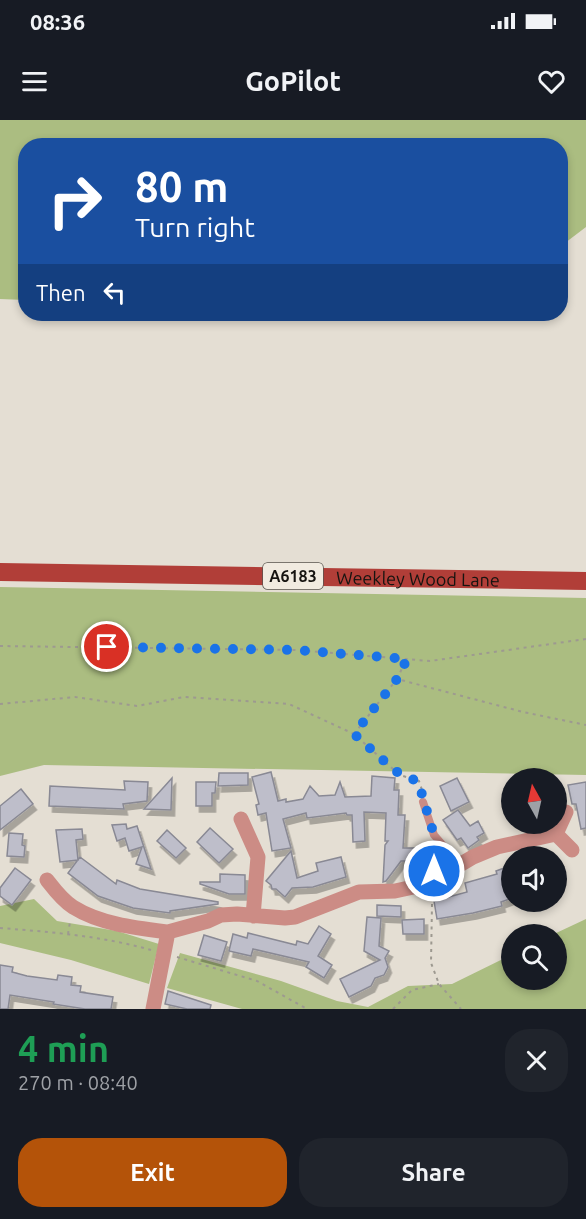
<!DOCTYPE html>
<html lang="en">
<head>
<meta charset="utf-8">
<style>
	:root { --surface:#171b24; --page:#20242c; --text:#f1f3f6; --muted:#9ea1a6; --accent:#b45309 }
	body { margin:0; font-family:Ubuntu,sans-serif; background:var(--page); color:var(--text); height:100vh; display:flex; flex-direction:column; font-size:22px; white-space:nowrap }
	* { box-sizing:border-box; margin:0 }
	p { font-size:20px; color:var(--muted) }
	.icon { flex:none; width:33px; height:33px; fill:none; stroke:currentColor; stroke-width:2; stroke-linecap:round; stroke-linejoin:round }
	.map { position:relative; height:889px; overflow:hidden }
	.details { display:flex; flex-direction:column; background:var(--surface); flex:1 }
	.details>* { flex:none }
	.top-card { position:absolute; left:18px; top:18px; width:550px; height:183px; border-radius:24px; box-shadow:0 3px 9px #0003; background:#1a4fa0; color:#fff; overflow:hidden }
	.needle { width:39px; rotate:352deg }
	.tools { position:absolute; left:501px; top:648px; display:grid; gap:12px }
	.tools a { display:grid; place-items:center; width:66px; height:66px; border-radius:50%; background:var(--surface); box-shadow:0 3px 9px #0003; font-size:30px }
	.pin { position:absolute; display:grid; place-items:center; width:51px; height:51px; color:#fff; margin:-26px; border:3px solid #fff; border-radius:50%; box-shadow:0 2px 6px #0007 }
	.me { position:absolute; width:66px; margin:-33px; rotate:0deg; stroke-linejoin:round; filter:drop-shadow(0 0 4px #0008) }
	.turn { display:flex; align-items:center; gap:21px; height:126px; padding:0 18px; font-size:27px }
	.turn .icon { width:78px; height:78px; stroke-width:2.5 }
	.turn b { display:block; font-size:42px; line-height:51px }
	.then { display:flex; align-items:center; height:57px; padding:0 18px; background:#0003; gap:12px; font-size:22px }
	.round { display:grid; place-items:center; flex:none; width:63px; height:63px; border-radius:24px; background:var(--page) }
	.headline { display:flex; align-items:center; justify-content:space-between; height:102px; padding:0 18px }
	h1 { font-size:36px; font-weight:600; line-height:45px; color:#1e9e55 }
	.primary-button { display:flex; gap:12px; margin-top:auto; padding:12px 18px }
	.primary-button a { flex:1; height:69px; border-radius:24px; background:var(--accent); color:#fff; font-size:24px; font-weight:600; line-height:69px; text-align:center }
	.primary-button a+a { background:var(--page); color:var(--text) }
	.status { display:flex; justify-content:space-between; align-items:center; height:42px; padding:0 30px; background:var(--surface); direction:ltr }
	.status svg { height:16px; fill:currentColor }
	header { display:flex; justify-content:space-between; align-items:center; height:78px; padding:0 18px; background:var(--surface); font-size:27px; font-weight:600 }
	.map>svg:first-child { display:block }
</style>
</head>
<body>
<div class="status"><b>08:36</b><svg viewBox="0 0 49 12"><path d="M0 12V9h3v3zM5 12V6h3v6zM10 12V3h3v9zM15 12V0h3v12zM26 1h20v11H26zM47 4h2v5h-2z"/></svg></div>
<header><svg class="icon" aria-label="menu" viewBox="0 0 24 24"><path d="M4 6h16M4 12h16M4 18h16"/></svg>GoPilot<svg class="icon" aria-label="heart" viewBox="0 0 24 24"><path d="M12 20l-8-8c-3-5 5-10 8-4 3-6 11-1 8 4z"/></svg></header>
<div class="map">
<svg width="586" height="889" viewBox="0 0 586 889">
	<defs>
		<filter id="shadow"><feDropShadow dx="3.5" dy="6" stdDeviation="0" flood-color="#0004"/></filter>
	</defs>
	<rect width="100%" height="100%" fill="#e4ded3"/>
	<path fill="#abbd81" d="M0 0H586V107L561 126V26H26L25 180 0 179Z
		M0 467 586 478V655L44 645 0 656Z
		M34 779 57 801 117 811 159 824 149 864 71 840 0 823V786Z
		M586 799V889H242L167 868 180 833 281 861 337 881 368 887 408 866 452 864 511 835 512 860H556V814H554Z"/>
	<path fill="#bebeca" stroke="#898994" stroke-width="1.5" filter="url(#shadow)" d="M271 652 278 681 286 679V682L303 679 310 666 319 676 335 675 340 662 345 677 371 676 372 656 395 658 394 670H399L398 695H405L403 728H417L416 741H401L386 761 383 762 385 725 388 721H385L386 693 364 692 365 721 353 722 352 695H347L346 693 307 698 306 693 283 699 291 728 272 731 266 693 258 695 256 685 259 684 252 657Z
		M219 653H248V665L218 666Z
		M172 658 171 690 144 689Z
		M457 658 469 682 451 691 440 666Z
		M124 661 148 662 147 681 123 684 124 689 49 686 50 666 125 670Z
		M196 662H216L215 673H212V686H196Z
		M586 662V708L581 709 576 684H572L568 665Z
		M21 669 33 684 0 710V686Z
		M458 690 470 706 478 701 484 713 477 717 479 720 468 728 461 718 457 720 443 700Z
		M126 704 127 709 137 706 151 749 136 744 142 727 129 731 125 718 117 721 112 705Z
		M210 708 233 729 219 743 197 722Z
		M82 709 83 719 76 720 78 740 60 742 56 710Z
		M167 710 186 728 176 738 157 721Z
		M9 713 23 714 22 725 25 726 24 737 7 736Z
		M291 731 297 758 318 751 316 743 341 737 346 757 313 767 292 768 285 777 276 769H272L271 765 266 761Z
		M80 737 116 764 117 760 140 769 218 782V784L170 791V793L133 788 98 776 68 753Z
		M507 747 508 750 512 749V778L501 782 502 786 473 793 437 799 434 781 467 772 465 763 497 754 496 751Z
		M15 748 31 760 12 785 0 776V768Z
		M220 754 245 755V774H229L200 764V762H220Z
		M377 785 401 786V797L377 796Z
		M367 797 381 798 379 826 389 831 385 838 388 847 384 855 375 858 371 866 349 877 340 859 380 840 364 831Z
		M424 799V814H403L402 800Z
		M319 806 331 814 318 836 332 845 324 858 306 847 309 842 253 829 251 836 229 831 233 814 247 818 248 813 296 825 297 821 308 824Z
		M204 815 227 822 221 841 198 835Z
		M0 845 13 847 12 852 27 856 57 860 58 855 72 857 71 865 81 866 80 872 113 877 111 889H85L53 884 54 882 10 875 8 889H0Z
		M168 871 211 885 210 889H187L165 884Z"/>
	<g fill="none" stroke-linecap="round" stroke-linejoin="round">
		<path stroke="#9d9990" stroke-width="2" stroke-dasharray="3 4.5" stroke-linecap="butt" d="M0 526 295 530 430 541 586 519
			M397 559 406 540
			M0 584 75 577 137 586 184 577 289 584 354 614 393 649 403 656 419 661 423 673
			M354 614 397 559 523 592 586 605
			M432 784 431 843 439 864 461 889
			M0 808C51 812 102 816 151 830
			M68 814 70 802
			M177 837 257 861 307 889
			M393 889 412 870 439 864"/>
		<path stroke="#cc8c85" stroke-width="8" d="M423 682 434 715 460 745"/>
		<path stroke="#cc8c85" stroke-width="15" d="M241 699 258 737 253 796
			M556 714 572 730
			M47 760C54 769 62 780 73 787 100 804 136 808 168 812
			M418 766C425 753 436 747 451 750L473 737 497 727 556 714 566 692
			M153 889 168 812 208 801 221 795 237 794 285 798 295 797 359 772 395 771 418 766C431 775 449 765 451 750"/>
		<path stroke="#b13e38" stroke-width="18" id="s1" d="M0 452 586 461"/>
	</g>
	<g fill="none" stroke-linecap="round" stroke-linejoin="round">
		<path stroke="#1a73e8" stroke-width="10" stroke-dasharray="0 18" d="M107 527 295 530 407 539 397 559 354 614 393 649 403 656 418 661 434 715V751"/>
	</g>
	<g text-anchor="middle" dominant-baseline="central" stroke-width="5" stroke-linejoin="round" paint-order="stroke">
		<rect fill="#f1ebe0" stroke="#58544e" stroke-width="1.5" x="263" y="443" width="60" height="26" rx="4.5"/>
		<g font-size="16" font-weight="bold" fill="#161410">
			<text x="293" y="456">A6183</text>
		</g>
		<g font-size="18" fill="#161410" stroke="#f1ebe0">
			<text stroke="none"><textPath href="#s1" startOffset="418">Weekley Wood Lane</textPath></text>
		</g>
	</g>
</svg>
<div class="tools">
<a><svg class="needle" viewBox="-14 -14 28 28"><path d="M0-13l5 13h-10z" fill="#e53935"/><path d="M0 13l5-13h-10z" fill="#9ea1a6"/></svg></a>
<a><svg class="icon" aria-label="sound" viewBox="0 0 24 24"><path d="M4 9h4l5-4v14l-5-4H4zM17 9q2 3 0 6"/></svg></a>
<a><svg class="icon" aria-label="search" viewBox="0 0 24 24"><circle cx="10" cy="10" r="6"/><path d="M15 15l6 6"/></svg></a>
</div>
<div class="pin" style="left:107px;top:527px;background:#d93025"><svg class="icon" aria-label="arrive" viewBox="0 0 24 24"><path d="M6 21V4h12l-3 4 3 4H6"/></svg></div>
<svg class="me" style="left:434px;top:751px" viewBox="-20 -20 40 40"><circle r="17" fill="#1a73e8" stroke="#fff" stroke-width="3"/><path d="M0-11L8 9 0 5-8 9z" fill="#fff"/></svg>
<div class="top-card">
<div class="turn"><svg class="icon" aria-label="right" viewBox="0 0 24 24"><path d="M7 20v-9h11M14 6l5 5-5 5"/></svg><div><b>80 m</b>Turn right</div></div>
<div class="then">Then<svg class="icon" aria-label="left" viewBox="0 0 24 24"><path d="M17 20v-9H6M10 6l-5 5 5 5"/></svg></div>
</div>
</div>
<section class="details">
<div class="headline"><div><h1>4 min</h1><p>270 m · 08:40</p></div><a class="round"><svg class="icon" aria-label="close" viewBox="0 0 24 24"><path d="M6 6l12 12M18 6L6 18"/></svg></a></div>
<div class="primary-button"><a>Exit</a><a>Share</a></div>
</section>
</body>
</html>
